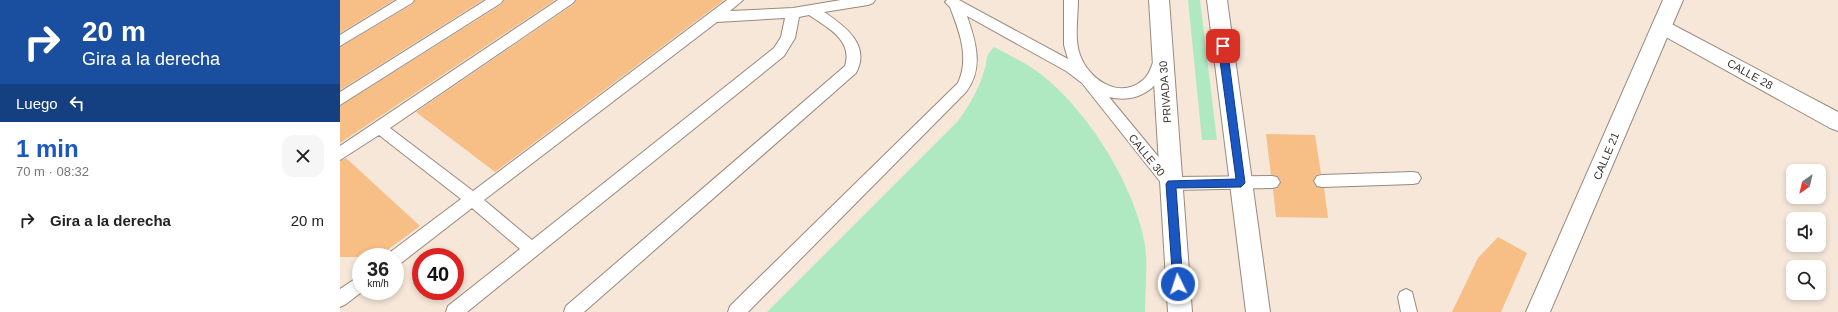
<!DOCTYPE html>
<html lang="es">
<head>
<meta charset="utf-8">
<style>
	:root { --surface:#fff; --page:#f6f6f6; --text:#222; --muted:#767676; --accent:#1a57c3 }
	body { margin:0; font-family:Arial,sans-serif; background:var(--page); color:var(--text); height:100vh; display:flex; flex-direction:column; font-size:15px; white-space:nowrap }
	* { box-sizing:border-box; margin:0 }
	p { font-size:13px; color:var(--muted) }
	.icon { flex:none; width:22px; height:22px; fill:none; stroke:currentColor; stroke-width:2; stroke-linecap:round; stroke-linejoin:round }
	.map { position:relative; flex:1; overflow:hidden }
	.details { display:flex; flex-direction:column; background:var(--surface); width:340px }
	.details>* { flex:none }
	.guide { background:#1a4fa0; color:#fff; overflow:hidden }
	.needle { width:26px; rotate:214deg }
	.controls { position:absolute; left:1446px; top:164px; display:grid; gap:8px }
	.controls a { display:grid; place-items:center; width:40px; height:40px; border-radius:8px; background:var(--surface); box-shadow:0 2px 6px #0003; font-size:20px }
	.speed { position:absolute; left:12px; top:248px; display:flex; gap:8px; font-size:20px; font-weight:700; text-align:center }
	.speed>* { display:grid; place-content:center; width:52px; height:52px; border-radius:50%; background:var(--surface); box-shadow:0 2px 6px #0003; line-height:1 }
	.speed small { font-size:10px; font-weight:400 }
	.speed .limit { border:6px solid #d22; background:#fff; color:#111 }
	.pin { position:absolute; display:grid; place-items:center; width:34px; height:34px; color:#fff; margin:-17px; border-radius:8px; box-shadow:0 2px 6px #0006 }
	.me { position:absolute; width:44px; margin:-22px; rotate:356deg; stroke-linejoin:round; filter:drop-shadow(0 0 3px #0008) }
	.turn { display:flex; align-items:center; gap:14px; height:84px; padding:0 16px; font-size:18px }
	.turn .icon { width:52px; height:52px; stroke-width:2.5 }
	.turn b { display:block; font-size:28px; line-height:34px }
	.then { display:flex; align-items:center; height:38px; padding:0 16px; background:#0003; gap:8px; font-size:15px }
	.round { display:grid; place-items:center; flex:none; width:42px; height:42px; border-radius:12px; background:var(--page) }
	.headline { display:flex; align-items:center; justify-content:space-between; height:68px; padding:0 16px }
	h1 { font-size:24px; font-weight:800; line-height:30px; color:var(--accent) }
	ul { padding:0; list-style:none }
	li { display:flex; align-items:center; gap:12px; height:60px; padding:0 16px }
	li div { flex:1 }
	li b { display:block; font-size:15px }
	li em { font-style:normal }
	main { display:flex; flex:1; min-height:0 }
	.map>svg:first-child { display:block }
</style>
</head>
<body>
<main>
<section class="details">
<div class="guide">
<div class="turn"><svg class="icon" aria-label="right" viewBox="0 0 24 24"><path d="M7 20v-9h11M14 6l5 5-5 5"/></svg><div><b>20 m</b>Gira a la derecha</div></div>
<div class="then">Luego<svg class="icon" aria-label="left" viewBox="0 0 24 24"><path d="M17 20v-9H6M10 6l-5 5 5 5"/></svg></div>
</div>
<div class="headline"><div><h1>1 min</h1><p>70 m · 08:32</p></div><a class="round"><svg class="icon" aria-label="close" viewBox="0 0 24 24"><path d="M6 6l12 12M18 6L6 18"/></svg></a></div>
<ul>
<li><svg class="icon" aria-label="right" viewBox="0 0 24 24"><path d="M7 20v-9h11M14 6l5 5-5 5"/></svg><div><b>Gira a la derecha</b></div><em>20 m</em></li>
</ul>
</section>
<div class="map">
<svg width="1498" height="312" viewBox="0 0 1498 312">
	<rect width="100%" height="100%" fill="#f6e7d9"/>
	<path fill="#aee9c2" d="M848 0H860L877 140H862Z
		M654 47C673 57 692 66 708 80 752 118 795 187 805 245 808 266 805 291 805 312H427L618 121C629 106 639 89 644 71 649 58 643 59 654 47Z"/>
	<path fill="#f7be86" d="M0 0H54L0 33Z
		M75 0H143L0 90V47L73 4Z
		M164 0H215L0 143V106L162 4Z
		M236 0H384L155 172 76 112 234 4Z
		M926 134 975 135 981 174 976 175 973 182 977 187 984 188 988 218 936 217 933 189 938 188 941 181 937 176 931 175Z
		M6 158 80 226 38 257H0V161Z
		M1158 237 1187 253 1161 312H1112L1138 258Z"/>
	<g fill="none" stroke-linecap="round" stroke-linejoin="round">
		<defs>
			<path id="service" d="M57 0H74L72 3 0 46V35Z
				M146 0H163L161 3 0 105V92Z
				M218 0H235L233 3 50 128 133 191 387 0H403L390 11 453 8 501 0H535L533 3 528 5 484 12C505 26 531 45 516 73L244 312H224L226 306 505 66C513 40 488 28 469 15L459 17 455 38 444 56 127 312H106L108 306 180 249 132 208 61 263 55 265V257H47L49 253 121 199 39 135 0 160V146ZM445 18 441 37 434 48 192 240 144 200 377 22Z
				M607 0H619L728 59 724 45V0H738C738 17 734 39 740 55 749 80 780 100 803 80 811 73 811 65 816 56L821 55 826 56 828 60C821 89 797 104 769 97L835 177 932 176 937 177 940 182 937 187 932 188 831 190 826 189 742 83 726 71 627 16C636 42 644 68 626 92L408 312H388L390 306 618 83C630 57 619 31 610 7L605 2Z
				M1073 172 1078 173 1081 178 1078 183 1073 184 982 187 977 186 974 181 977 176 982 175Z
				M21 275V291H23L6 304 0 307V289Z
				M1066 289 1072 292 1077 312H1061L1058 297 1060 292Z"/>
			<path id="minor" d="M867 0H887L930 312H906Z
				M1322 19 1498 112V131L1490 128 1315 31 1312 26 1315 21Z"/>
			<path id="tertiary" d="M809 0H829L852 312H828Z
				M1323 0H1343L1210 312H1186Z"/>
		</defs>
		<use href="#service" stroke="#978a7d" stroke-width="2"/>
		<use href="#minor" stroke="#978a7d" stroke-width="2"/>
		<use href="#tertiary" stroke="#978a7d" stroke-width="2"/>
		<use href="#service" fill="#fff" fill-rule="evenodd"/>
		<use href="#minor" fill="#fff" fill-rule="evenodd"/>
		<use href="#tertiary" fill="#fff" fill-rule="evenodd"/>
	</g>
	<path fill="#1a57c3" stroke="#11397f" d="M883 43 887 46 905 183 901 187 836 188 843 284 842 287 838 288 835 287 833 284 826 184 828 181 896 179 878 46Z"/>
	<g text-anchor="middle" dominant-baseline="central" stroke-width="4" stroke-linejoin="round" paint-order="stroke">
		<g font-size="11" fill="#3a342f" stroke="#fff">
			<text transform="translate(1410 74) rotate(29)">CALLE 28</text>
			<text transform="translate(825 92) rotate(-94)">PRIVADA 30</text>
			<text transform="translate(807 155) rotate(51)">CALLE 30</text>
			<text transform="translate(1266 156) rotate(-67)">CALLE 21</text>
		</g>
	</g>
</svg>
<div class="controls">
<a><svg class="needle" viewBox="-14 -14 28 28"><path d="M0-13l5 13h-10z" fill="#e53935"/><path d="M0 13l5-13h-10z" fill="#767676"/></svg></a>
<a><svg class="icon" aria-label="sound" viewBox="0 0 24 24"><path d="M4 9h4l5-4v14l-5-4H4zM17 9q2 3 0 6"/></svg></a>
<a><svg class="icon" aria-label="search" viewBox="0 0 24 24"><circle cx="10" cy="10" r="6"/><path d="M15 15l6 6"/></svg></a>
</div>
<div class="speed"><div>36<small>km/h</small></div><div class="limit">40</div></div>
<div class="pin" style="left:883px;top:46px;background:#d93025"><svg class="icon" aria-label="arrive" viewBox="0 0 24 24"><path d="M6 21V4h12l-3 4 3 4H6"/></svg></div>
<svg class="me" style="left:838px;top:284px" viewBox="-20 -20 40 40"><circle r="17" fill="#1a57c3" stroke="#fff" stroke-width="3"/><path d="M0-11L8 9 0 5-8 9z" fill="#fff"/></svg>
</div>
</main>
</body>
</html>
